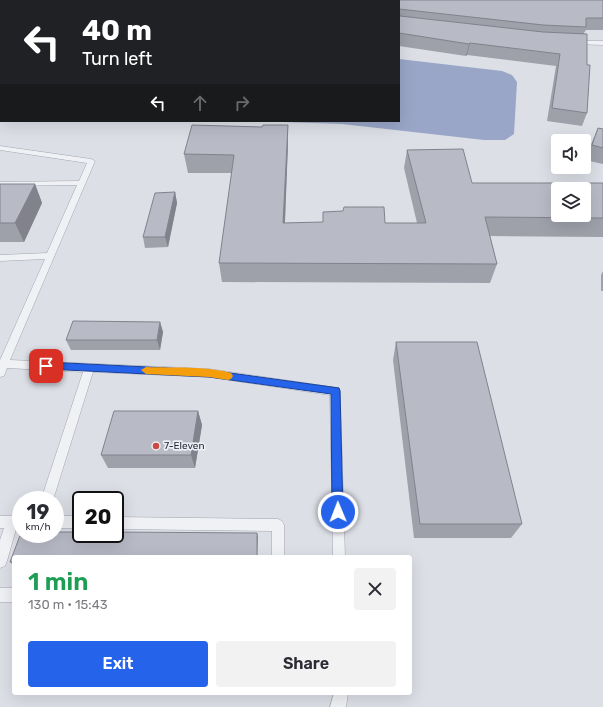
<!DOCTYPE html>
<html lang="en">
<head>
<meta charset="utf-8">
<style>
	:root { --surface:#fff; --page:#f2f2f3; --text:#2b2b33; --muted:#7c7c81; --accent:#2563eb }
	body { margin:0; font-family:Rubik,sans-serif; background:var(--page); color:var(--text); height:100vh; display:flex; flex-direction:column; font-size:15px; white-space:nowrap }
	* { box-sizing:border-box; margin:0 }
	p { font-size:13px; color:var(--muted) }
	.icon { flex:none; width:22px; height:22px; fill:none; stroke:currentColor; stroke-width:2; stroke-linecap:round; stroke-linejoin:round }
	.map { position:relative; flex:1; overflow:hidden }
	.side { position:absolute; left:12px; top:555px; width:400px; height:140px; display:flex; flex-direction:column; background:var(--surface); border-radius:4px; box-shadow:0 4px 16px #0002 }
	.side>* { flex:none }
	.hud { position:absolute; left:0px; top:0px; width:400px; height:122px; box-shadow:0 4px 16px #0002; background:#202124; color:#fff; overflow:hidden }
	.tools { position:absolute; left:551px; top:134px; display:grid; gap:8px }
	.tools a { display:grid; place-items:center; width:40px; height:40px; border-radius:4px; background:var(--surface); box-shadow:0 4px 16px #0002; font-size:20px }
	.speed { position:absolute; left:12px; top:491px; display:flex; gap:8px; font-size:20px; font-weight:700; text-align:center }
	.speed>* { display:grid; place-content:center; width:52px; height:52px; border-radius:50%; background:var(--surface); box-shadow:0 4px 16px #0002; line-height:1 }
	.speed small { font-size:10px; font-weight:400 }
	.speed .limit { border:2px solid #111; border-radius:6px; background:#fff; color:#111 }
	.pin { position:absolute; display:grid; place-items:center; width:34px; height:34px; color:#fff; margin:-17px; border-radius:8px; box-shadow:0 2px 6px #0006 }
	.me { position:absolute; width:44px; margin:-22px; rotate:359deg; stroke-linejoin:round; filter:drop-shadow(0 0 3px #0008) }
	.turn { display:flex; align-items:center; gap:14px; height:84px; padding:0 16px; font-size:18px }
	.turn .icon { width:52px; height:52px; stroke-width:2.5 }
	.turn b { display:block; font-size:28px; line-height:34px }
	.lanes { display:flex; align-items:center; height:38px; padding:0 16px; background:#0003; justify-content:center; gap:20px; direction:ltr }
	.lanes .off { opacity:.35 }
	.round { display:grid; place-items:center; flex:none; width:42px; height:42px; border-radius:4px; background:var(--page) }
	.headline { display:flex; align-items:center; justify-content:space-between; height:68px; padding:0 16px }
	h1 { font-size:24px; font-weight:600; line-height:30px; color:#1e9e55 }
	.primary-button { display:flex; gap:8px; margin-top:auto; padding:8px 16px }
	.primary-button a { flex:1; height:46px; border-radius:4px; background:var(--accent); color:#fff; font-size:16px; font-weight:600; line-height:46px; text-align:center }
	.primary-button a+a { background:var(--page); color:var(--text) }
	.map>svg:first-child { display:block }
</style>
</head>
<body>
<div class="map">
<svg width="603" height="707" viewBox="0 0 603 707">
	<rect width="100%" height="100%" fill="#dddfe7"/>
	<path fill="#99a6c7" d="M399 59 502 71 512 75 517 82 514 134 505 140H484L342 124 253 121H399Z"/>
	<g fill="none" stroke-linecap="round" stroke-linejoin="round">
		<defs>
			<path id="lane" d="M1 22V26L0 27V23Z
				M0 36H1V40H0Z
				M572 41H603V45L574 44 572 43Z
				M1 58V62L0 63V59Z
				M0 146 91 159 95 161 10 360 209 369 339 388 340 391 345 557H333L330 395 209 377 93 372 53 500H41L83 372 7 368 4 376 0 377V360L45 259 0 261V255L47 253 77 185 0 186V182L79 181 87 163 0 150Z
				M0 516H12L16 518 18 522 7 561 5 566 0 568V540L4 528H0Z
				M55 516H81V528H55Z
				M115 517 278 519 282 521 284 525V557H272V531L115 529Z
				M0 588H14V602H0Z
				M334 693H348L346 707H330Z"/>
		</defs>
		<use href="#lane" stroke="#a3a5b1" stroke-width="1"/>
		<use href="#lane" fill="#f0f1f5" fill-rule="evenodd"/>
	</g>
	<path fill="#9ea0aa" d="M0 0H126L124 1H1V14H0Z
		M144 0H603V30H586L584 33 587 113 582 126 547 121 556 66 467 55 466 56 399 46V1H147Z
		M1 65V85H0V66Z
		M288 125V143L285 223H417L404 168 407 150 472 183H603V237L490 236 497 264 490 283 222 282 219 263 232 173H188L184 154 262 127Z
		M598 128 603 129V164L585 160 592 142Z
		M0 184H35L42 203 24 242H0Z
		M175 192 177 203 168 247 145 248 143 237Z
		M603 271V291H601V275Z
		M160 322 163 332 160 350H71L66 340Z
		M396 342 522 524 511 538H414L393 360Z
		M198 411 202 425 195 468H108L101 455Z
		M10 562H14V566Z"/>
	<path fill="#81828b" d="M96 0H126L124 1H93Z
		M470 43 467 55 466 56 469 44Z
		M288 125V143L284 242 283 223Z
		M35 184 42 203 24 242 15 223Z
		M175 192 177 203 168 247 165 237Z
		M160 322 163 332 160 350 157 340Z
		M198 411 202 425 195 468 191 455Z
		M257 533 258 537 257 557Z"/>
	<path fill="#b8bac6" stroke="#81828b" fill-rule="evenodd" d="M0 0H96L93 1H1V4H0Z
		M188 0H603V18H586V27L543 25 399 9 400 16 543 32 587 34V65H590L587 113 552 108 560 54 470 43 469 44 399 33V1H191Z
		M1 65V72H0V66Z
		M192 125 262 127 263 125H288L283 223 323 222V212L343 211 344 207H384L385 223H426L407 150 463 149 472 183H603V218L485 217 497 264 219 263 234 155 184 154ZM558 189H584V215H558Z
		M598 128 603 129V148L592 145Z
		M0 184H35L15 223H0Z
		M175 192 165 237H143L155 193Z
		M73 321 160 322 157 340H66Z
		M396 342H477L522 524H420Z
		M114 411H198L191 455H101Z
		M55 532H81V534H115V532L257 533V557H14V562H10L21 533V534H55Z"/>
	<path fill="#2563eb" stroke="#184099" d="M46 362 209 370 339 388 340 391 343 512 342 515 338 517 334 515 332 512 331 394 209 377 46 369 42 366Z"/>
	<path fill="#f59e0b" d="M146 367C171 368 208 366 231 373L233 376 231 379 228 380 209 377 146 374 141 370Z"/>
	<circle fill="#cb4944" stroke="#edeef5" stroke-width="1.5" cx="156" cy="446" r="4"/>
	<g text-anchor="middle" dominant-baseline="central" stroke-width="3.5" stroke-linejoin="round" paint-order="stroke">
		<g font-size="10" fill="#272b3d" stroke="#edeef5" text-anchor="start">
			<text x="164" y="446">7-Eleven</text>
		</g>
	</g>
</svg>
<div class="tools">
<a><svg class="icon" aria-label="sound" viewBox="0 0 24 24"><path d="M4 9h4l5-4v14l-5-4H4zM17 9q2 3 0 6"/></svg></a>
<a><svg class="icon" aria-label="layers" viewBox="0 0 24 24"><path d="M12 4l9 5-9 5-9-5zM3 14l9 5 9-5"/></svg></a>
</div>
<div class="speed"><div>19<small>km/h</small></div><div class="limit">20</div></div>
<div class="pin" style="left:46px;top:366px;background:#d93025"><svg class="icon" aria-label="arrive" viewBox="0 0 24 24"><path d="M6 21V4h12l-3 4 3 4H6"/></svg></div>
<svg class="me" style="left:338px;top:512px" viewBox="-20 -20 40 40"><circle r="17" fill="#2563eb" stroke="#fff" stroke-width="3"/><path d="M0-11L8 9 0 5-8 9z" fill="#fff"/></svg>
<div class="hud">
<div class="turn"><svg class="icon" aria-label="left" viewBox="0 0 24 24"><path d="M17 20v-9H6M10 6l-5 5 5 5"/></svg><div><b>40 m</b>Turn left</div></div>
<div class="lanes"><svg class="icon" aria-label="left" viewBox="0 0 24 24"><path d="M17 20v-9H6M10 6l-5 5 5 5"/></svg><svg class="icon off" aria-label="ahead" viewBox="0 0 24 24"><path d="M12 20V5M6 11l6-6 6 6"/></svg><svg class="icon off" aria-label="right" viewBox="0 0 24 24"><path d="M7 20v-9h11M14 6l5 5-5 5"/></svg></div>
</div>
<section class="side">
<div class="headline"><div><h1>1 min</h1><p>130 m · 15:43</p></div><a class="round"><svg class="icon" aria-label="close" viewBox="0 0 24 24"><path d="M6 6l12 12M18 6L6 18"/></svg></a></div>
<div class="primary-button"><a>Exit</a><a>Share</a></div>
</section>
</div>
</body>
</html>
